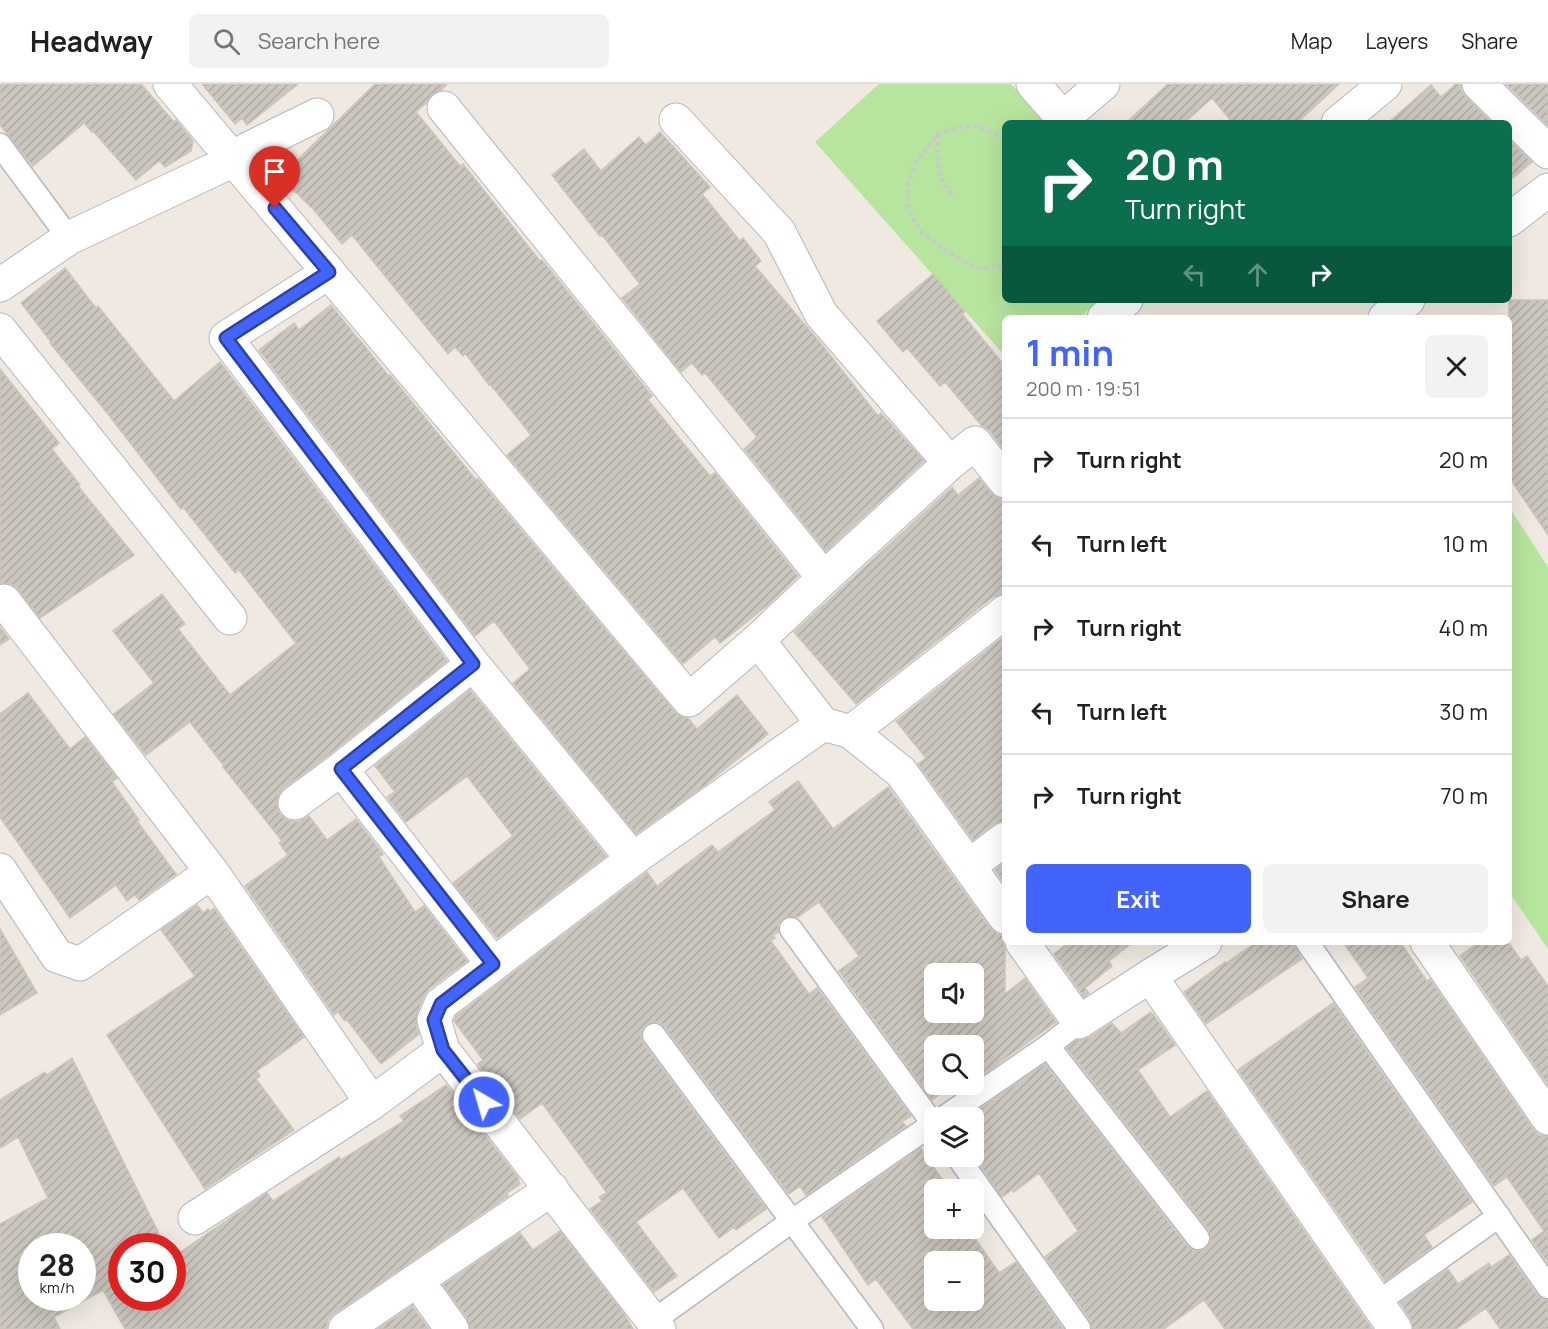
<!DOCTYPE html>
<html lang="en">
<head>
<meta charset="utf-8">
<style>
	:root { --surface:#fff; --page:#f2f2f2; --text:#202124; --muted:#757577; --line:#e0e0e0; --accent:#4264fb }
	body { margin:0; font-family:Manrope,sans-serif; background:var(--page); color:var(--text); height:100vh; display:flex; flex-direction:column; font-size:22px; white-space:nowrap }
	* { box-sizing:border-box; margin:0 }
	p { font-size:20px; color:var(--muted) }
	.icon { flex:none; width:33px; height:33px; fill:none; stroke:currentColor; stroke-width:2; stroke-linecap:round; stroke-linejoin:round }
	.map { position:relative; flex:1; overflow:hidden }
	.drawer { position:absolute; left:1002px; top:231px; width:510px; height:630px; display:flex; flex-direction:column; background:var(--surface); border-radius:9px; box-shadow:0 6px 24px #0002 }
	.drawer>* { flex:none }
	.top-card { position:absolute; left:1002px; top:36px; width:510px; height:183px; border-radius:9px; box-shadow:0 6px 24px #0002; background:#0b6e4f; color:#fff; overflow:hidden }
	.buttons { position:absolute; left:924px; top:879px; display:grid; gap:12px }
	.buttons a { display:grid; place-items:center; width:60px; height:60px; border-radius:9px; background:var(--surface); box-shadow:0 6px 24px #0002; font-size:30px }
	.speed { position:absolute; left:18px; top:1149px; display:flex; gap:12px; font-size:30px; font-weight:700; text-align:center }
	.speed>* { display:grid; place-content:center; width:78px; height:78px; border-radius:50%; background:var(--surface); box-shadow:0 6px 24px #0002; line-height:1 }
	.speed small { font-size:15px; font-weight:400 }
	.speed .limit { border:9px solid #d22; background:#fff; color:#111 }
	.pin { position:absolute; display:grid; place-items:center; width:51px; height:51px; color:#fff; margin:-62px -26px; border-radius:50% 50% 50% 0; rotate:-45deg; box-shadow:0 0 6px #0007 }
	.pin .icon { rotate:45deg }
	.me { position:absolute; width:66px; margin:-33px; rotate:322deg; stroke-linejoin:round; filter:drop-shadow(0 0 4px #0008) }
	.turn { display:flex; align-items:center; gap:21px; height:126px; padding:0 24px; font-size:27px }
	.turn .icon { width:78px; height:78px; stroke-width:2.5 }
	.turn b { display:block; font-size:42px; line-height:51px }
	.lanes { display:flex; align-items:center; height:57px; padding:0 24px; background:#0003; justify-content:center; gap:30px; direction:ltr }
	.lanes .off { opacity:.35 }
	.round { display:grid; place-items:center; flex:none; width:63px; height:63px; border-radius:9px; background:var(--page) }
	.overview { display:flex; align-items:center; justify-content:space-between; height:102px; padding:0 24px }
	h1 { font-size:36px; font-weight:700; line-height:45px; color:var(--accent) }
	.primary-button { display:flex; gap:12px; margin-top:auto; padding:12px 24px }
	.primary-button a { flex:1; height:69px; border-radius:9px; background:var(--accent); color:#fff; font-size:24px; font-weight:700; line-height:69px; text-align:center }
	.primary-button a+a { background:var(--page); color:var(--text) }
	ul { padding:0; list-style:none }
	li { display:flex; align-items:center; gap:18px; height:84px; padding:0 24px; border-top:2px solid var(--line) }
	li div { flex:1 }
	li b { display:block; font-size:22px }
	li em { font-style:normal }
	header { display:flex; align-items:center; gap:36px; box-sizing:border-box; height:84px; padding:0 30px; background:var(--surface); border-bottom:2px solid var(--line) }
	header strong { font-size:28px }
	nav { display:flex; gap:33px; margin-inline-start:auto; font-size:21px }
	.search { width:420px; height:54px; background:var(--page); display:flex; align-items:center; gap:15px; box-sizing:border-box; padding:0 21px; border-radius:9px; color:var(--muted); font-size:22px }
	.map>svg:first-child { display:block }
</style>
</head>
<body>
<header>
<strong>Headway</strong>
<div class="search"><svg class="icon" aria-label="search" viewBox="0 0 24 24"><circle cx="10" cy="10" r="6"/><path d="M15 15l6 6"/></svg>Search here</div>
<nav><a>Map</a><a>Layers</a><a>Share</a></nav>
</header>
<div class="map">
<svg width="1548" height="1245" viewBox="0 0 1548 1245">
	<defs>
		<pattern id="building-hatch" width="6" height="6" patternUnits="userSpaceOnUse" patternTransform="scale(1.5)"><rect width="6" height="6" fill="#cbc7bf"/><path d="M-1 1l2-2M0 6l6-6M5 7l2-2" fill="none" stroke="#afaba4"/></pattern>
	</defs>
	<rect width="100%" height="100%" fill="#efe9e1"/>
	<path fill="#b6e59e" d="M879 0H1011L1046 39H1005V216H1099L1079 234H1005V272L815 58Z
		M1509 423 1548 483V865L1509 808Z"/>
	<path fill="url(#building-hatch)" stroke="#cbc5ba" stroke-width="1.5" fill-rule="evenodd" d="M0 0H141L174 38 176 36 193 57 191 67 165 83 159 77 136 96 93 47 92 48 84 39 33 82 0 41Z
		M202 0H298L247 41 242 34 235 40Z
		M375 0H447L441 6 432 10 426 19 416 28 460 82 463 80 540 177 542 176 652 312 648 316 710 392 715 389 798 492 769 520 720 559 715 553 683 580 507 371 531 351 490 300 489 301 465 269 463 272 455 263 448 270 352 151 342 160 313 125 280 93Z
		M1168 0H1339L1297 39H1233L1212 14 1184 39H1126Z
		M1456 0H1461V6L1466 13 1492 39H1388L1431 1 1441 13Z
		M1506 0H1548V42Z
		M660 48 710 103 702 110 740 157 743 154 761 177 755 182 823 262 878 332 881 329 924 377 826 467 744 365 757 353 705 289 702 291 692 279 681 288 622 214 640 200 602 151 600 152 552 91 584 65 601 87 639 53 646 61Z
		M1509 56 1532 78 1509 97Z
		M65 184 96 224 98 222 174 317 220 278 447 577 330 670 284 704 278 712 277 722 280 731 288 736 297 738 309 732 327 756 356 735 383 770 379 773 415 828 424 822 467 877 429 905 424 912 417 929 416 941 419 950 381 980 347 936 345 937 338 928 334 931 245 802 288 771 279 759 282 757 223 683 224 682 190 638 146 671 114 630 154 599 113 547 162 510 185 540 178 545 230 611 296 559 239 486 235 489 183 423 181 425 108 330 50 259 51 258 21 219Z
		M933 190 965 228 962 230 1005 282V367L990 347 981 341 945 298 940 302 907 264 903 268 877 237Z
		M1509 216H1548V451L1509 393Z
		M331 221 358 255H359L388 291H390L476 396 478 395 675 628 682 633 688 634 697 645 737 611 768 650 704 702 636 750 513 599 530 585 494 537 475 552 259 266 294 239 299 246Z
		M0 285 59 359 52 365 80 401 78 402 134 471 40 534 18 505 11 500 0 499Z
		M979 394 991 409 998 414 1005 415V510L993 513 856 620 794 548 952 403 958 411Z
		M0 543 9 555 0 561Z
		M1005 552V737L994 740 973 756 918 680 926 674 896 637Z
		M470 606 606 772 497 854 453 799 513 752 467 692 406 738 387 713 395 708 375 682Z
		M28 609 70 665 85 653 117 694 112 698 139 736 137 737 176 790 139 816 135 811 127 817 116 801 70 834 0 733V630Z
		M798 697 833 745 888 703 990 844 997 850 1005 851 1003 859 1005 864V910L1025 894 1056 938 974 997V962H934V1000H953L932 1016 839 887 859 872 819 818 798 833 790 832 784 834 778 840V848L773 851 775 854 771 857 809 910 817 904 911 1032 902 1038 906 1042 806 1111 800 1102 789 1110 665 943 659 938H652L646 940 641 946V953L643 959 766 1125 736 1146 734 1143 719 1154 683 1104 636 1138 677 1192 654 1208 590 1125 602 1117 599 1113 607 1109 542 1019 520 1035 478 980 483 976 454 937 456 932 647 788 657 802 712 761 718 768 775 726 769 718ZM934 890H974V928H934Z
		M1005 778V801L995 786Z
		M197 821 203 829 208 825 210 827 214 824 304 953 257 987 260 992 256 995 294 1046 205 1105 107 951 195 892 161 846Z
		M0 845 37 909 0 931Z
		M1069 858H1133L1109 877 1112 882 1085 904 1089 909 1084 913 1054 870Z
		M1257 858H1294L1296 865 1302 875 1206 940 1184 908 1225 878 1226 879Z
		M1343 858H1400L1427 897 1430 895 1533 1045 1539 1051 1548 1052V1179L1532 1156 1544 1147 1507 1093 1494 1102 1355 903 1368 894Z
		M1479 858H1508L1521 876 1527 872 1548 902V1001L1460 872Z
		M1333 919 1472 1118 1424 1151 1432 1163 1385 1197 1238 986Z
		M1151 928 1152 930H1153L1175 961 1138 986 1170 1033 1207 1007 1372 1245H1225L1204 1216 1164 1245H1092L1090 1236 1045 1173 1078 1147 1039 1089 1014 1108 1012 1106 1002 1113 974 1072V1029L1045 980 1187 1162 1194 1167H1199L1206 1165 1211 1158V1152L1209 1146 1067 964 1077 956 1089 954 1112 939 1121 949Z
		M72 974 165 1162H122V1214H172V1166L176 1164 179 1169 267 1109 273 1117 339 1073 341 1076 404 1037 400 1032 446 1001 519 1095 518 1096 520 1100 507 1109 508 1112 334 1230 328 1236 326 1245H125L103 1206 54 1233 60 1245H0V1140L48 1114 18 1053 0 1064V1016L45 988 47 991ZM32 1162H82V1214H32Z
		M921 1064 949 1106H934V1144H968L999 1189 1016 1178 1063 1245H913L876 1195 868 1201 822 1133ZM934 1178H974V1216H934Z
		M560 1147 624 1230 633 1245H470L467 1234 443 1201 520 1149 533 1166Z
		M1509 1171 1537 1211 1542 1215 1548 1216V1245H1500L1486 1224 1456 1245H1413L1410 1234 1400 1219 1448 1185 1458 1200 1489 1179 1491 1183Z
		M412 1222 429 1245H378Z"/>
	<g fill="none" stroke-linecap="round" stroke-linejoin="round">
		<defs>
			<path id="service" d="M0 61 69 154
				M791 845 934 1041
				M1307 858 1548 1203
				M654 951 872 1245
				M1048 962 1198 1154
				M943 1034 1048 962 1079 938
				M957 1072 1079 1244
				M1377 1219 1499 1132
				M653 1237 792 1137 934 1039"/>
			<path id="minor" d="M170 0 689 616 758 556
				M1033 0 1063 34 1103 0
				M1479 0 1548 68
				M444 24 824 494 758 556 823 640
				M676 36 779 148 821 230 950 379 975 359 1005 397
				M1338 39 1385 0
				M1509 136 1548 106
				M329 188 226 254 473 580 633 775
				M0 201 69 154 234 76 248 65 317 31
				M1104 234 1126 216
				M1385 234 1408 216
				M0 246 230 534
				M824 494 950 379
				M4 517 212 788 372 1019
				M473 580 341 685 493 880
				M851 648 901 688 1005 833
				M295 719 341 685
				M969 782 1005 755
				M0 786 57 872 80 880 212 788
				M1022 858 1079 938 1150 892 1205 858
				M1427 858 1548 1034
				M1150 892 1395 1245
				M195 1134 372 1019 443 966
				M417 1196 552 1105
				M345 1245 417 1196 452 1245
				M659 1245 443 966 434 936 441 920 633 775 823 640 851 648 1005 528"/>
		</defs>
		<use href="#service" stroke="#b4b7c1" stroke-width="25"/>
		<use href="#minor" stroke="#b4b7c1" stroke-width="35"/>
		<path stroke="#c9c9c9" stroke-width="4" stroke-dasharray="4.5 3" stroke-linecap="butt" d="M938 50 937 69 940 94 953 111
			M1005 54 978 42H965L939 49 917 76 908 98V123L920 147 945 166 978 185 1005 181"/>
		<use href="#service" stroke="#fff" stroke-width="22"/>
		<use href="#minor" stroke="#fff" stroke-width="33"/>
	</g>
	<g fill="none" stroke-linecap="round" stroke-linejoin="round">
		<defs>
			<path id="route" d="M275 124 329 188 226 254 473 580 341 685 493 880 441 920 434 936 443 966 484 1018"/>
		</defs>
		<use href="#route" stroke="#2b41a3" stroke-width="15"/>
		<use href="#route" stroke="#4264fb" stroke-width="10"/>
	</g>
</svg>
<div class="buttons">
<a><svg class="icon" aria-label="sound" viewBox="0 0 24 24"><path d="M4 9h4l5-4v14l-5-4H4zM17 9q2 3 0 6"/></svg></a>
<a><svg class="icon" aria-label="search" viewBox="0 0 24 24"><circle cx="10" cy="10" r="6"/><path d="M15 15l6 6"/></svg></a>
<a><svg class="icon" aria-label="layers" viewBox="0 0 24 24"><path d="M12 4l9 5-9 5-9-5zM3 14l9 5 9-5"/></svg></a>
<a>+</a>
<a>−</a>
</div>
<div class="speed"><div>28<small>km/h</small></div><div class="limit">30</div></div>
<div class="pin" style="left:275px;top:124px;background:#d93025"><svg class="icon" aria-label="arrive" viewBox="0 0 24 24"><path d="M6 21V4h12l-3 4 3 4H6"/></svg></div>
<svg class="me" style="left:484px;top:1018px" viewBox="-20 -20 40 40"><circle r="17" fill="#4264fb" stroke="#fff" stroke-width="3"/><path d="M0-11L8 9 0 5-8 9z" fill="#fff"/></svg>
<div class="top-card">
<div class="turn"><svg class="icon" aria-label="right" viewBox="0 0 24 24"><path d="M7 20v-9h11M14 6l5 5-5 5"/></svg><div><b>20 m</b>Turn right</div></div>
<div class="lanes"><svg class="icon off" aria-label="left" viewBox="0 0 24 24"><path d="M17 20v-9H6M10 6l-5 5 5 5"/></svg><svg class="icon off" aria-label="ahead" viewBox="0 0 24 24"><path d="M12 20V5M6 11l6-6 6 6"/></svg><svg class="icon" aria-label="right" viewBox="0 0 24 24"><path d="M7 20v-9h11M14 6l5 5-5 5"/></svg></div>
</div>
<section class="drawer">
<div class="overview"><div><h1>1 min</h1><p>200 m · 19:51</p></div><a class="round"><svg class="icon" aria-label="close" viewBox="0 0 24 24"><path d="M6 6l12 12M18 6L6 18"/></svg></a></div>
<ul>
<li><svg class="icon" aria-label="right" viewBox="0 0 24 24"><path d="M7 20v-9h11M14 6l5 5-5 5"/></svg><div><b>Turn right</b></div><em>20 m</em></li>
<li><svg class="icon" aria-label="left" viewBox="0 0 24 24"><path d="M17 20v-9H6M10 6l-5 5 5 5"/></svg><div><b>Turn left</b></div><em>10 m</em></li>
<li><svg class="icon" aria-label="right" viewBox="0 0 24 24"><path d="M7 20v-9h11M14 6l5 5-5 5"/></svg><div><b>Turn right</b></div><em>40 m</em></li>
<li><svg class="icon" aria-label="left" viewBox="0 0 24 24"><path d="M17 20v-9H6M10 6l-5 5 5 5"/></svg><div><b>Turn left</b></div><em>30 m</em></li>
<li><svg class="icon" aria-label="right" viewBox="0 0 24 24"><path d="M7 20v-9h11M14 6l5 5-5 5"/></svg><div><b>Turn right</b></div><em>70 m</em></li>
</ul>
<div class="primary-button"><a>Exit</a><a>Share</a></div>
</section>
</div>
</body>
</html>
